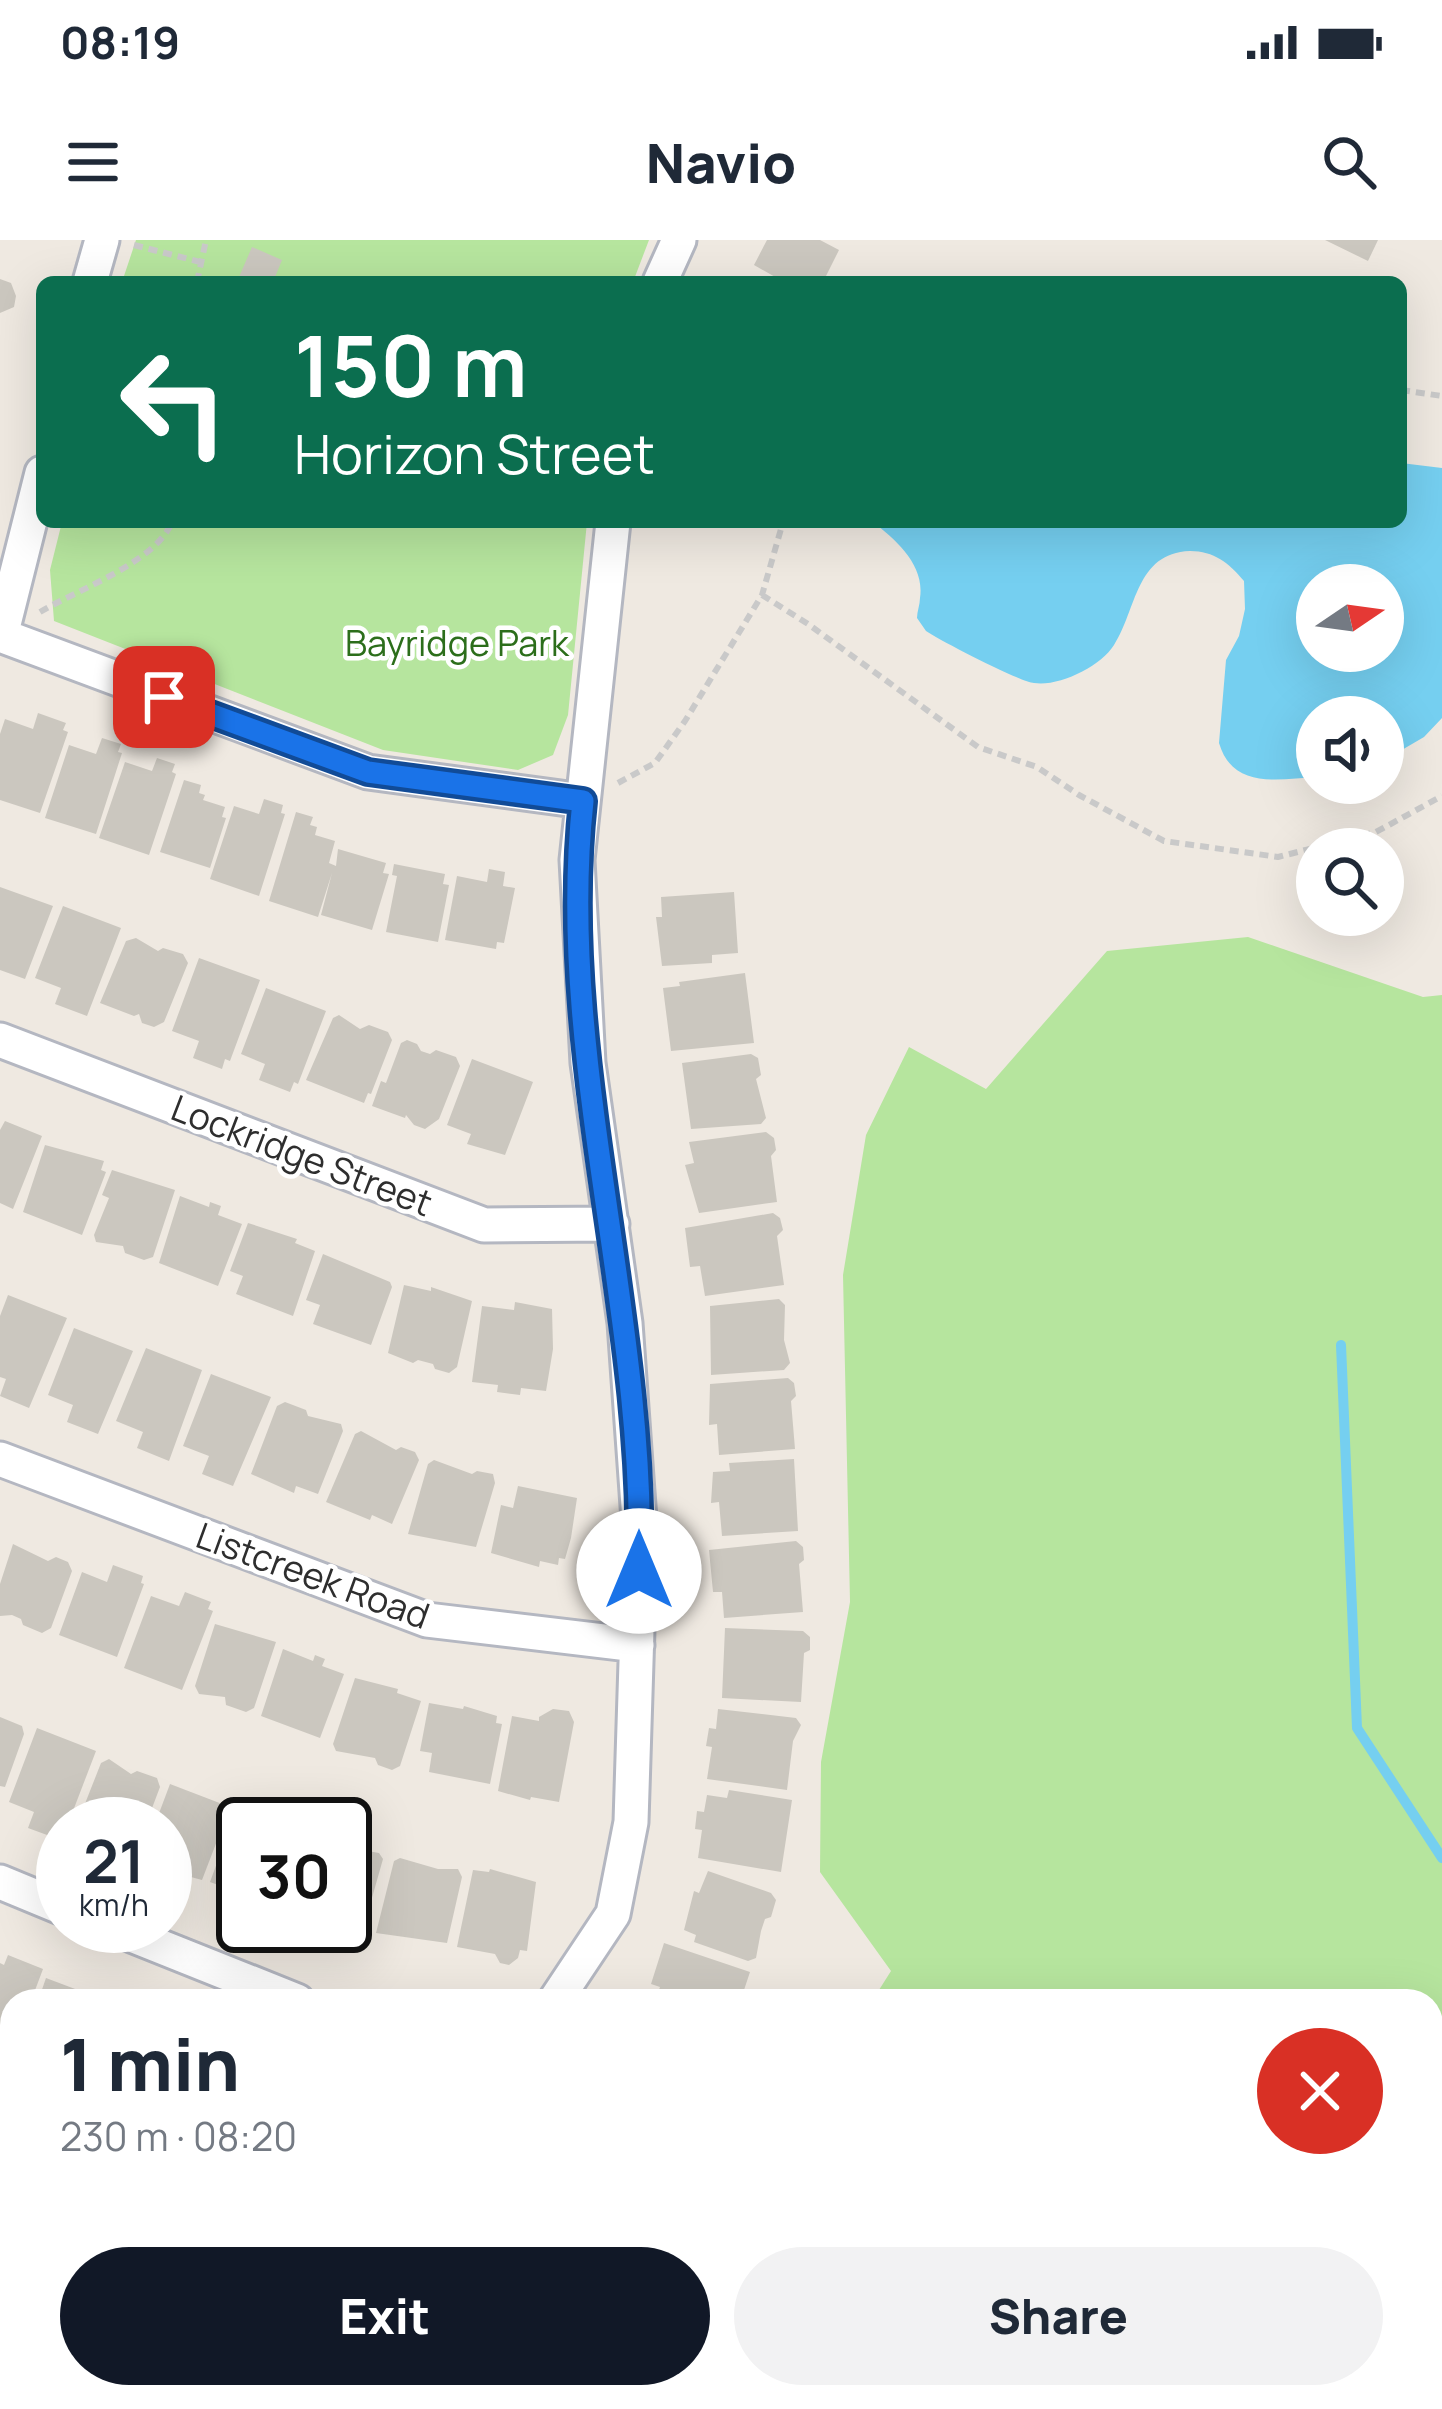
<!DOCTYPE html>
<html lang="en">
<head>
<meta charset="utf-8">
<style>
	:root { --surface:#fff; --page:#f2f2f3; --text:#1f2937; --muted:#747a83; --accent:#111827 }
	body { margin:0; font-family:Manrope,sans-serif; background:var(--page); color:var(--text); height:100vh; display:flex; flex-direction:column; font-size:45px; white-space:nowrap }
	* { box-sizing:border-box; margin:0 }
	p { font-size:39px; color:var(--muted) }
	.icon { flex:none; width:66px; height:66px; fill:none; stroke:currentColor; stroke-width:2; stroke-linecap:round; stroke-linejoin:round }
	.map { position:relative; flex:1; overflow:hidden }
	.drawer { position:absolute; left:0px; top:1749px; width:1443px; height:420px; display:flex; flex-direction:column; background:var(--surface); border-radius:36px 36px 0 0; box-shadow:0 12px 48px #0002 }
	.drawer>* { flex:none }
	.guide { position:absolute; left:36px; top:36px; width:1371px; height:252px; border-radius:18px; box-shadow:0 12px 48px #0002; background:#0b6e4f; color:#fff; overflow:hidden }
	.needle { width:78px; rotate:77deg }
	.controls { position:absolute; left:1296px; top:324px; display:grid; gap:24px }
	.controls a { display:grid; place-items:center; width:108px; height:108px; border-radius:50%; background:var(--surface); box-shadow:0 12px 48px #0002; font-size:60px }
	.speed { position:absolute; left:36px; top:1557px; display:flex; gap:24px; font-size:60px; font-weight:700; text-align:center }
	.speed>* { display:grid; place-content:center; width:156px; height:156px; border-radius:50%; background:var(--surface); box-shadow:0 12px 48px #0002; line-height:1 }
	.speed small { font-size:30px; font-weight:400 }
	.speed .limit { border:6px solid #111; border-radius:18px; background:#fff; color:#111 }
	.pin { position:absolute; display:grid; place-items:center; width:102px; height:102px; color:#fff; margin:-51px; border-radius:24px; box-shadow:0 6px 18px #0006 }
	.me { position:absolute; width:132px; margin:-66px; rotate:0deg; stroke-linejoin:round; filter:drop-shadow(0 0 9px #0008) }
	.turn { display:flex; align-items:center; gap:42px; height:252px; padding:0 60px; font-size:54px }
	.turn .icon { width:156px; height:156px; stroke-width:2.5 }
	.turn b { display:block; font-size:84px; line-height:102px }
	.round { display:grid; place-items:center; flex:none; width:126px; height:126px; border-radius:63px; background:var(--page) }
	.overview { display:flex; align-items:center; justify-content:space-between; height:204px; padding:0 60px }
	h1 { font-size:72px; font-weight:800; line-height:90px }
	.action { display:flex; gap:24px; margin-top:auto; padding:24px 60px }
	.action a { flex:1; height:138px; border-radius:72px; background:var(--accent); color:#fff; font-size:48px; font-weight:800; line-height:138px; text-align:center }
	.action a+a { background:var(--page); color:var(--text) }
	.status { display:flex; justify-content:space-between; align-items:center; height:84px; padding:0 60px; background:var(--surface); direction:ltr }
	.status svg { height:33px; fill:currentColor }
	header { display:flex; justify-content:space-between; align-items:center; height:156px; padding:0 60px; background:var(--surface); font-size:54px; font-weight:800 }
	.map>svg:first-child { display:block }
</style>
</head>
<body>
<div class="status"><b>08:19</b><svg viewBox="0 0 49 12"><path d="M0 12V9h3v3zM5 12V6h3v6zM10 12V3h3v9zM15 12V0h3v12zM26 1h20v11H26zM47 4h2v5h-2z"/></svg></div>
<header><svg class="icon" aria-label="menu" viewBox="0 0 24 24"><path d="M4 6h16M4 12h16M4 18h16"/></svg>Navio<svg class="icon" aria-label="search" viewBox="0 0 24 24"><circle cx="10" cy="10" r="6"/><path d="M15 15l6 6"/></svg></header>
<div class="map">
<svg width="1442" height="2169" viewBox="0 0 1442 2169">
	<rect width="100%" height="100%" fill="#efe9e1"/>
	<path fill="#b6e59e" d="M136 0H649L633 42H122Z
		M62 282H587L568 475 553 515 518 530 383 510 54 381 50 330Z
		M1248 697 1423 757 1442 755V2169H564L581 2157H1431V1761H872L891 1731 820 1632 821 1522 850 1362 843 1035 866 895 909 807 986 849 1107 711Z
		M0 1961 12 1967V2157H371L394 2169H0Z"/>
	<path fill="#75cff0" fill-rule="evenodd" d="M1401 223 1442 228V478L1424 497 1383 521V477H1317V537C1278 539 1233 550 1219 503L1226 420 1239 396 1245 369 1244 341C1229 323 1214 311 1190 311 1135 313 1137 370 1114 405 1101 426 1059 447 1034 443 1020 442 939 400 926 391L917 378C917 371 920 365 920 358 925 325 896 300 873 282H1401ZM1317 345H1383V411H1317Z"/>
	<g fill="none" stroke-linecap="round" stroke-linejoin="round">
		<path stroke="#75cff0" stroke-width="10" d="M1349 551 1350 543
			M1341 1105 1357 1488 1442 1618
			M1431 2072 1442 2056
			M1218 2157 1233 2169
			M1127 2169 1132 2157
			M1361 2169 1371 2157"/>
	</g>
	<path fill="#cbc7bf" d="M767 0H820L839 10 823 42H784L754 25Z
		M1325 0H1378L1368 21Z
		M252 7 282 20 273 42H251L239 37Z
		M0 39 11 43 16 56 14 67 0 73Z
		M38 473 66 483 63 490 68 492 40 573 0 560V494L5 479 33 489Z
		M102 498 121 504 118 512 122 513 96 594 45 578 69 505 96 514Z
		M157 518 175 524 172 532 176 534 149 615 99 598 125 522 152 531Z
		M184 540 201 545 199 553 205 555 203 560 225 567 222 577 226 578 210 628 160 612Z
		M264 559 283 565 281 573 285 574 259 656 210 639 234 566 259 574Z
		M296 572 313 577 310 585 317 587 315 595 335 601 329 623 336 626 338 609 386 623 383 633 389 634 372 690 321 675 332 633 318 677 269 661Z
		M394 624 445 634 443 644 449 645 438 702 386 692 397 636 392 635Z
		M489 629 505 632 503 646 515 648 504 703 497 702 496 709 445 700 457 636 487 642Z
		M0 647 53 666 25 739 0 730Z
		M734 652 738 713 712 715V723L662 726 656 677H662L661 657Z
		M63 666 121 688 87 776 55 764 61 748 35 738Z
		M136 698 158 711 163 708 183 714 188 723 164 782 154 787 142 783 139 774 134 776 100 763 126 701Z
		M199 718 260 740 230 821 225 819 222 829 193 818 199 801 172 791Z
		M745 733 754 803 671 811 663 748 680 746 679 742Z
		M266 748 326 771 298 844 294 842 290 852 259 840 265 824 241 814Z
		M339 775 360 789 369 785 388 792 392 800 371 854 368 853 364 863 306 840 333 778Z
		M407 800 417 804 421 811 430 814 436 810 456 817 460 826 439 879 425 889 414 885 406 875 405 878 372 866 381 841 386 843 401 803Z
		M751 814 758 818 761 835 756 839 766 878 761 884 691 889 682 823Z
		M472 819 533 842 505 915 467 904 471 894 447 885Z
		M5 881 42 896 13 969 0 963V890Z
		M766 892 774 898 776 910 771 916 777 962 699 973 685 925 694 923 689 902Z
		M45 905 104 921 101 930 106 932 82 995 23 972Z
		M112 930 175 950 153 1017 144 1020 125 1013 123 1006 96 1002 94 995 109 958 102 955Z
		M180 956 209 967 210 962 221 966 218 975 242 984 218 1046 159 1023Z
		M773 973 780 978 783 990 777 996 784 1045 705 1056 700 1026 690 1027 685 988Z
		M248 983 297 999 295 1003 315 1011 293 1076 236 1054 243 1036 230 1031Z
		M323 1014 390 1042 392 1047 371 1105 313 1084 320 1065 306 1060Z
		M404 1045 431 1051V1047L472 1061 457 1127 449 1133 435 1129 433 1124 418 1120 413 1123 388 1113Z
		M8 1055 67 1078 29 1168 0 1156 6 1139 0 1137V1076Z
		M779 1059 785 1065 784 1100 790 1123 784 1130 711 1135 710 1066Z
		M515 1062 552 1069 553 1109 546 1151 521 1148 520 1155 497 1152 498 1145 472 1142 482 1066 514 1070Z
		M74 1088 133 1111 98 1194 67 1182 73 1165 48 1155Z
		M146 1108 202 1130 169 1221 137 1208 143 1192 116 1181Z
		M211 1134 271 1157 233 1246 202 1234 209 1216 183 1206Z
		M788 1138 794 1143 796 1156 791 1161 795 1209 719 1215 717 1184 709 1185 710 1144Z
		M285 1162 306 1170 308 1176 341 1184 343 1191 318 1254 296 1246 294 1253 251 1234 277 1166Z
		M361 1191 396 1210 401 1207 415 1212 419 1220 392 1284 372 1275 370 1280 326 1262 355 1194Z
		M794 1219 798 1291 722 1296 719 1262 711 1263 713 1232 730 1231 729 1223Z
		M434 1220 472 1234 477 1231 493 1234 495 1243 476 1307 408 1294 428 1224Z
		M518 1246 577 1258 571 1298 565 1319 559 1318 558 1325 540 1321 539 1327 491 1313 501 1265 513 1268Z
		M796 1301 803 1307 804 1320 799 1324 803 1372 724 1378 722 1352H713L709 1310Z
		M13 1304 48 1321 56 1317 68 1322 72 1331 51 1388 42 1393 23 1385 21 1379 12 1375 0 1376V1344Z
		M113 1325 143 1336 141 1343 144 1344 117 1417 59 1395 82 1332 107 1342Z
		M185 1352 211 1362 208 1369 213 1371 182 1450 124 1428 151 1356 179 1366Z
		M215 1384 276 1402 254 1468 246 1472 226 1465 225 1457 199 1454 195 1446Z
		M725 1388 803 1391 810 1397V1410L804 1413 801 1462 722 1458Z
		M283 1409 313 1421 315 1415 325 1419 322 1426 344 1434 320 1498 261 1476Z
		M355 1438 398 1449 397 1453 421 1461 400 1526 392 1530 378 1525 375 1518 336 1511 333 1504Z
		M429 1463 463 1469 464 1466 497 1476 496 1483 502 1484 490 1544 429 1532 432 1513 420 1511Z
		M553 1469 569 1471 574 1482 559 1562 531 1557 530 1560 498 1551 512 1476 539 1481V1477Z
		M718 1469 796 1478 801 1485 793 1501 787 1550 707 1539 712 1507 706 1506 709 1488 716 1489Z
		M0 1477 22 1486 24 1494 5 1547 0 1546Z
		M37 1488 96 1511 68 1584H63L58 1599 28 1588 34 1572 9 1562Z
		M109 1519 131 1534 137 1531 157 1538 160 1547 146 1584H77L101 1523Z
		M170 1544 230 1567 202 1640 165 1630V1584H155Z
		M729 1550 792 1560 781 1632 698 1618 702 1590 695 1589 697 1571 704 1572 707 1555 727 1558Z
		M243 1587V1654L210 1642 228 1593 239 1597Z
		M345 1607 379 1613 383 1619 364 1686 345 1681Z
		M400 1618 438 1629H458L462 1637 447 1703 376 1693 394 1621Z
		M490 1629 536 1642 527 1711 520 1710 518 1718 509 1725 500 1723 495 1714 457 1707 473 1630 489 1632Z
		M708 1631 771 1653 776 1660 771 1677 765 1679 761 1691 756 1718 748 1721 694 1702 696 1695 684 1690 694 1651 699 1653Z
		M664 1703 750 1732 744 1750 740 1749 736 1761H655L660 1747 651 1744Z
		M8 1715 43 1729 31 1761H12V1802L0 1798V1723L4 1725Z
		M46 1738 83 1752 84 1749 107 1758 106 1761H38Z"/>
	<g fill="none" stroke-linecap="round" stroke-linejoin="round">
		<defs>
			<path id="minor" d="M90 42 102 0
				M660 42 679 0
				M0 395 368 532 583 561
				M1 396 42 233
				M0 800 484 985 612 984
				M0 1219 427 1380 637 1405
				M0 1642 63 1668
				M109 1686 297 1761
				M555 1761 613 1674 631 1582 640 1294 625 1083 588 823 577 620 613 282"/>
		</defs>
		<use href="#minor" stroke="#b4b7c1" stroke-width="39"/>
		<path stroke="#c9c9c9" stroke-width="6" stroke-dasharray="9 6" stroke-linecap="butt" d="M134 5 200 22
			M197 42 206 0
			M1401 150 1442 156
			M762 355 808 384 978 507 1037 527 1079 555 1164 601 1278 617 1376 592 1442 556
			M40 372C77 350 156 322 172 282
			M618 543 655 523 685 481 762 355 783 282"/>
		<use href="#minor" stroke="#fff" stroke-width="33"/>
	</g>
	<g fill="none" stroke-linecap="round" stroke-linejoin="round">
		<defs>
			<path id="route" d="M164 457 368 532 583 561C555 817 647 1074 639 1331"/>
		</defs>
		<use href="#route" stroke="#114b97" stroke-width="30"/>
		<use href="#route" stroke="#1a73e8" stroke-width="21"/>
	</g>
	<g text-anchor="middle" dominant-baseline="central" stroke-width="9" stroke-linejoin="round" paint-order="stroke">
		<g font-size="36" fill="#2c6e1b" stroke="#fff">
			<text x="457" y="402">Bayridge Park</text>
		</g>
		<g font-size="36" fill="#2e2e2e" stroke="#fff">
			<text transform="translate(302 915) rotate(21)">Lockridge Street</text>
			<text transform="translate(313 1335) rotate(20)">Listcreek Road</text>
		</g>
	</g>
</svg>
<div class="controls">
<a><svg class="needle" viewBox="-14 -14 28 28"><path d="M0-13l5 13h-10z" fill="#e53935"/><path d="M0 13l5-13h-10z" fill="#747a83"/></svg></a>
<a><svg class="icon" aria-label="sound" viewBox="0 0 24 24"><path d="M4 9h4l5-4v14l-5-4H4zM17 9q2 3 0 6"/></svg></a>
<a><svg class="icon" aria-label="search" viewBox="0 0 24 24"><circle cx="10" cy="10" r="6"/><path d="M15 15l6 6"/></svg></a>
</div>
<div class="speed"><div>21<small>km/h</small></div><div class="limit">30</div></div>
<div class="pin" style="left:164px;top:457px;background:#d93025"><svg class="icon" aria-label="arrive" viewBox="0 0 24 24"><path d="M6 21V4h12l-3 4 3 4H6"/></svg></div>
<svg class="me" style="left:639px;top:1331px" viewBox="-20 -20 40 40"><circle r="19" fill="#fff"/><path d="M0-13L10 11 0 6-10 11z" fill="#1a73e8"/></svg>
<div class="guide">
<div class="turn"><svg class="icon" aria-label="left" viewBox="0 0 24 24"><path d="M17 20v-9H6M10 6l-5 5 5 5"/></svg><div><b>150 m</b>Horizon Street</div></div>
</div>
<section class="drawer">
<div class="overview"><div><h1>1 min</h1><p>230 m · 08:20</p></div><a class="round" style="background:#d93025;color:#fff"><svg class="icon" aria-label="close" viewBox="0 0 24 24"><path d="M6 6l12 12M18 6L6 18"/></svg></a></div>
<div class="action"><a>Exit</a><a>Share</a></div>
</section>
</div>
</body>
</html>
